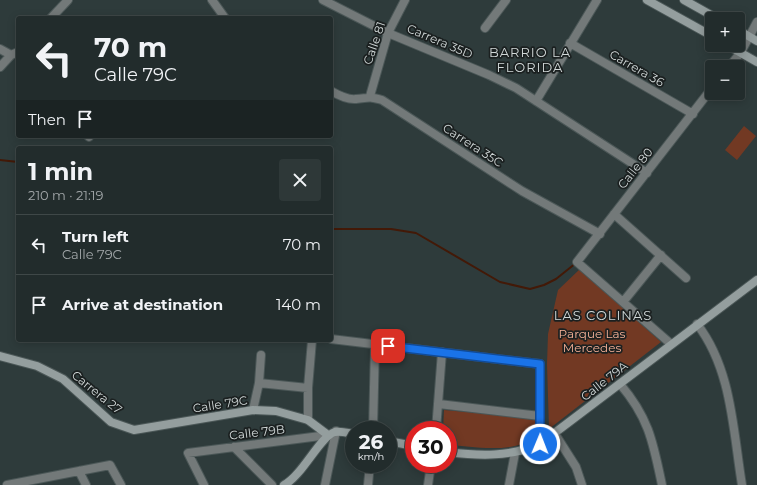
<!DOCTYPE html>
<html lang="en">
<head>
<meta charset="utf-8">
<style>
	:root { --surface:#222c2c; --page:#2e3838; --text:#f1f3f6; --muted:#a2a7a9; --line:#3f4848 }
	body { margin:0; font-family:Montserrat,sans-serif; background:var(--page); color:var(--text); height:100vh; display:flex; flex-direction:column; font-size:15px; white-space:nowrap }
	* { box-sizing:border-box; margin:0 }
	p { font-size:13px; color:var(--muted) }
	.icon { flex:none; width:22px; height:22px; fill:none; stroke:currentColor; stroke-width:2; stroke-linecap:round; stroke-linejoin:round }
	.map { position:relative; flex:1; overflow:hidden }
	.panel { position:absolute; left:16px; top:146px; width:317px; height:196px; display:flex; flex-direction:column; background:var(--surface); border-radius:4px; box-shadow:0 2px 10px #0003,0 0 0 1px var(--line) }
	.panel>* { flex:none }
	.guide { position:absolute; left:16px; top:16px; width:317px; height:122px; border-radius:4px; box-shadow:0 2px 10px #0003,0 0 0 1px var(--line); background:#222c2c; color:var(--text); overflow:hidden }
	.fabs { position:absolute; left:705px; top:12px; display:grid; gap:8px }
	.fabs a { display:grid; place-items:center; width:40px; height:40px; border-radius:4px; background:var(--surface); box-shadow:0 2px 10px #0003,0 0 0 1px var(--line); font-size:20px }
	.speed { position:absolute; left:345px; top:421px; display:flex; gap:8px; font-size:20px; font-weight:700; text-align:center }
	.speed>* { display:grid; place-content:center; width:52px; height:52px; border-radius:50%; background:var(--surface); box-shadow:0 2px 10px #0003,0 0 0 1px var(--line); line-height:1 }
	.speed small { font-size:10px; font-weight:400 }
	.speed .limit { border:6px solid #d22; background:#fff; color:#111 }
	.pin { position:absolute; display:grid; place-items:center; width:34px; height:34px; color:#fff; margin:-17px; border-radius:8px; box-shadow:0 2px 6px #0006 }
	.me { position:absolute; width:44px; margin:-22px; rotate:1deg; stroke-linejoin:round; filter:drop-shadow(0 0 3px #0008) }
	.turn { display:flex; align-items:center; gap:14px; height:84px; padding:0 12px; font-size:18px }
	.turn .icon { width:52px; height:52px; stroke-width:2.5 }
	.turn b { display:block; font-size:28px; line-height:34px }
	.then { display:flex; align-items:center; height:38px; padding:0 12px; background:#0003; gap:8px; font-size:15px }
	.round { display:grid; place-items:center; flex:none; width:42px; height:42px; border-radius:4px; background:var(--page) }
	.overview { display:flex; align-items:center; justify-content:space-between; height:68px; padding:0 12px }
	h1 { font-size:24px; font-weight:700; line-height:30px }
	ul { padding:0; list-style:none }
	li { display:flex; align-items:center; gap:12px; height:60px; padding:0 12px; border-top:1px solid var(--line) }
	li div { flex:1 }
	li b { display:block; font-size:15px }
	li em { font-style:normal }
	.map>svg:first-child { display:block }
</style>
</head>
<body>
<div class="map">
<svg width="757" height="485" viewBox="0 0 757 485">
	<rect width="100%" height="100%" fill="#2e3b3b"/>
	<path fill="#723923" d="M744 126 756 136 737 160 725 150Z
		M580 269 661 342 549 429 547 364 548 334 558 290Z
		M444 410 537 418C537 423 538 429 536 433 524 455 472 447 451 445H448V430H443Z"/>
	<g fill="none" stroke-linecap="round" stroke-linejoin="round">
		<path stroke="#431907" stroke-width="2" d="M0 160 18 162
			M331 229H391L416 233 500 282 530 289 544 285 556 279 576 263"/>
		<defs>
			<path id="street" d="M212 0 225 18
				M323 0 388 33 489 75 516 88 647 173
				M51 18 68 0
				M485 28 506 0
				M570 43 693 114
				M0 49 11 55
				M0 67 11 55 18 52
				M729 67 741 52 757 22
				M331 91C338 95 348 100 356 99 369 98 369 96 382 100L522 191 600 234
				M370 96 388 33 405 0
				M536 101 597 0
				M88 136 89 137
				M614 214 686 278
				M623 302 661 255
				M697 324C732 369 733 431 742 485
				M331 339 540 364V444
				M671 344 577 262 712 88
				M259 383 308 388
				M620 384C649 418 653 442 662 485
				M439 404 540 416
				M253 410 259 383 261 355
				M308 420V388L312 340
				M373 430 375 345
				M436 430 442 352
				M555 434 576 467 582 485
				M234 447 272 485
				M79 471 86 485
				M7 485 110 465 121 485
				M204 485 188 453 328 435
				M325 485 336 431
				M368 485 370 464
				M428 485 431 464
				M509 485 515 453"/>
			<path id="secondary" d="M647 0 712 36
				M684 0 718 19
				M738 30 757 41
				M727 45 757 62
				M0 356 37 366 63 379 111 422 134 430 253 410 276 411 308 420 328 435
				M388 441 414 446
				M448 452C480 456 510 457 540 444L757 280
				M284 485C303 475 320 436 335 432 341 431 348 433 354 434"/>
		</defs>
		<use href="#street" stroke="#4b5757" stroke-width="10"/>
		<use href="#secondary" stroke="#4b5757" stroke-width="10"/>
		<use href="#street" stroke="#737979" stroke-width="8"/>
		<use href="#secondary" stroke="#949e9e" stroke-width="8"/>
	</g>
	<g fill="none" stroke-linecap="round" stroke-linejoin="round">
		<defs>
			<path id="route" d="M388 346 540 364V444"/>
		</defs>
		<use href="#route" stroke="#114b97" stroke-width="10"/>
		<use href="#route" stroke="#1a73e8" stroke-width="7"/>
	</g>
	<g text-anchor="middle" dominant-baseline="central" stroke-width="3.5" stroke-linejoin="round" paint-order="stroke">
		<g font-size="12" fill="#d1d8d8" stroke="#1b2020">
			<text transform="translate(440 41) rotate(23)">Carrera 35D</text>
			<text transform="translate(374 43) rotate(-71)">Calle 81</text>
			<text transform="translate(637 68) rotate(30)">Carrera 36</text>
			<text transform="translate(473 145) rotate(33)">Carrera 35C</text>
			<text transform="translate(635 168) rotate(-52)">Calle 80</text>
			<text transform="translate(604 381) rotate(-38)">Calle 79A</text>
			<text transform="translate(97 392) rotate(39)">Carrera 27</text>
			<text transform="translate(220 404) rotate(-9)">Calle 79C</text>
			<text transform="translate(257 432) rotate(-7)">Calle 79B</text>
		</g>
		<g font-size="12" fill="#f6b197" stroke="#1b2020">
			<text x="592" y="333">Parque Las<tspan x="592" dy="14">Mercedes</tspan></text>
		</g>
		<g font-size="13" letter-spacing="1" fill="#d1d8d8" stroke="#1b2020">
			<text x="530" y="52">BARRIO LA<tspan x="530" dy="15">FLORIDA</tspan></text>
			<text x="603" y="315">LAS COLINAS</text>
		</g>
	</g>
</svg>
<div class="fabs">
<a>+</a>
<a>−</a>
</div>
<div class="speed"><div>26<small>km/h</small></div><div class="limit">30</div></div>
<div class="pin" style="left:388px;top:346px;background:#d93025"><svg class="icon" aria-label="arrive" viewBox="0 0 24 24"><path d="M6 21V4h12l-3 4 3 4H6"/></svg></div>
<svg class="me" style="left:540px;top:444px" viewBox="-20 -20 40 40"><circle r="17" fill="#1a73e8" stroke="#fff" stroke-width="3"/><path d="M0-11L8 9 0 5-8 9z" fill="#fff"/></svg>
<div class="guide">
<div class="turn"><svg class="icon" aria-label="left" viewBox="0 0 24 24"><path d="M17 20v-9H6M10 6l-5 5 5 5"/></svg><div><b>70 m</b>Calle 79C</div></div>
<div class="then">Then<svg class="icon" aria-label="arrive" viewBox="0 0 24 24"><path d="M6 21V4h12l-3 4 3 4H6"/></svg></div>
</div>
<section class="panel">
<div class="overview"><div><h1>1 min</h1><p>210 m · 21:19</p></div><a class="round"><svg class="icon" aria-label="close" viewBox="0 0 24 24"><path d="M6 6l12 12M18 6L6 18"/></svg></a></div>
<ul>
<li><svg class="icon" aria-label="left" viewBox="0 0 24 24"><path d="M17 20v-9H6M10 6l-5 5 5 5"/></svg><div><b>Turn left</b><p>Calle 79C</p></div><em>70 m</em></li>
<li><svg class="icon" aria-label="arrive" viewBox="0 0 24 24"><path d="M6 21V4h12l-3 4 3 4H6"/></svg><div><b>Arrive at destination</b></div><em>140 m</em></li>
</ul>
</section>
</div>
</body>
</html>
